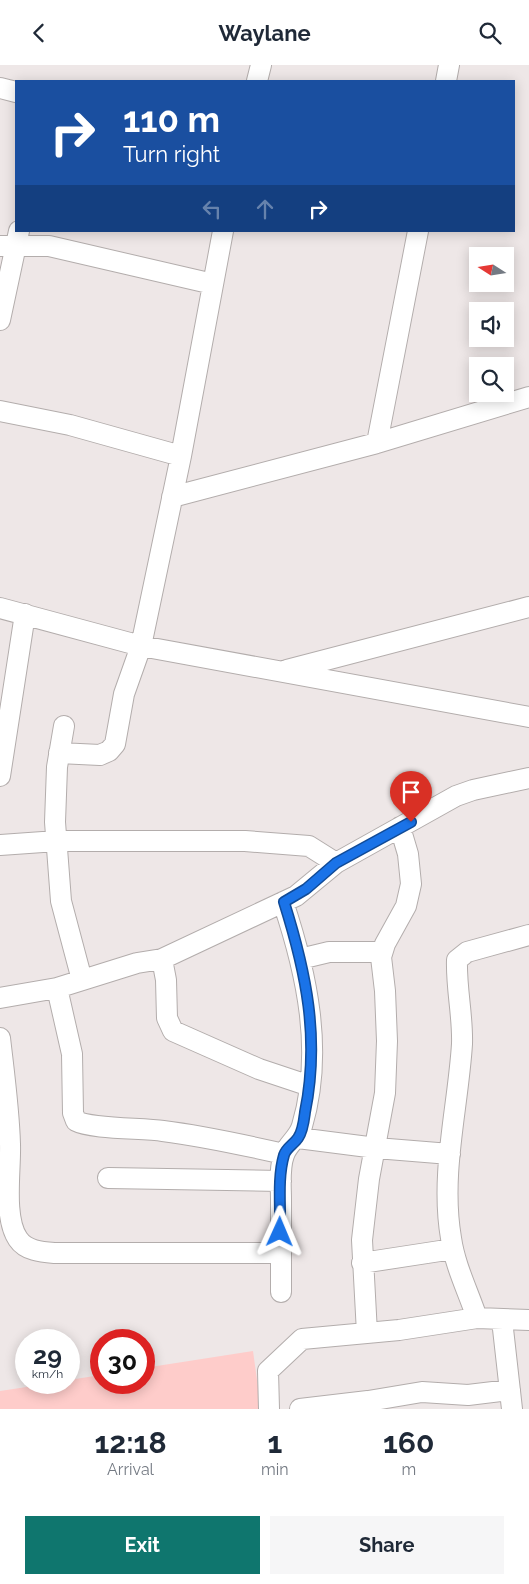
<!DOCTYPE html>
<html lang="en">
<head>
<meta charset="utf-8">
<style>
	:root { --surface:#fff; --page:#f6f6f7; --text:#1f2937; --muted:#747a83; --accent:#0f766e }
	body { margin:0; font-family:Raleway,sans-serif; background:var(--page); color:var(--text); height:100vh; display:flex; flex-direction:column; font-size:19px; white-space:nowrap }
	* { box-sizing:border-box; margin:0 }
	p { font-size:16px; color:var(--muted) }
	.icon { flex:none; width:28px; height:28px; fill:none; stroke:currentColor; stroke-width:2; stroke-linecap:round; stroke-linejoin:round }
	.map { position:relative; height:1344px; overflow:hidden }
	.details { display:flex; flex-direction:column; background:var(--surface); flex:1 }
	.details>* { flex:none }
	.banner { position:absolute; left:15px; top:15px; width:500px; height:152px; border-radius:0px; box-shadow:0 2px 12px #0003; background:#1a4fa0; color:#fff; overflow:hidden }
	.needle { width:32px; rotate:282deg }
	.buttons { position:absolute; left:469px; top:182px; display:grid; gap:10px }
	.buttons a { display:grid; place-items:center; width:45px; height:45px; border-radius:0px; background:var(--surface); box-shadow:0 2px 12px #0003; font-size:25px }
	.speed { position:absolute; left:15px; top:1264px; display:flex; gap:10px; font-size:25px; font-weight:700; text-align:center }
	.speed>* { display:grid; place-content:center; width:65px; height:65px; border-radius:50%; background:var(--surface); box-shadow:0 2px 12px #0003; line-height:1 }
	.speed small { font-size:12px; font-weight:400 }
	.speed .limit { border:8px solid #d22; background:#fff; color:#111 }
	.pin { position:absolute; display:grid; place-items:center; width:42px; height:42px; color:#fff; margin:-51px -21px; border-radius:50% 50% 50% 0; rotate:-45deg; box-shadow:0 0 5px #0007 }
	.pin .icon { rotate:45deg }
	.me { position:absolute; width:55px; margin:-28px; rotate:1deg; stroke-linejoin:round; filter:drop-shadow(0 0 4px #0008) }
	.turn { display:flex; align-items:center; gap:18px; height:105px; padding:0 25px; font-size:22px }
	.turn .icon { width:65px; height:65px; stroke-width:2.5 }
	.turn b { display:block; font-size:35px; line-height:42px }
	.lanes { display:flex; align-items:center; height:48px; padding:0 25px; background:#0003; justify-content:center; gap:25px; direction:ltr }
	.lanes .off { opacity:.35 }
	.eta { display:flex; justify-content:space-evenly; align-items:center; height:85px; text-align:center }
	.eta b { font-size:30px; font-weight:700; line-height:35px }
	.cta { display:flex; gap:10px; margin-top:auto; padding:10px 25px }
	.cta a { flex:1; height:58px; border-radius:0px; background:var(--accent); color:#fff; font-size:20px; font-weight:700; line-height:58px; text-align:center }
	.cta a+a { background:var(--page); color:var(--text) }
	header { display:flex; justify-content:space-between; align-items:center; height:65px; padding:0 25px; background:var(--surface); font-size:22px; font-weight:700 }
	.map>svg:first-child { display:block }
</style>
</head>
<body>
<header><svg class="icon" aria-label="back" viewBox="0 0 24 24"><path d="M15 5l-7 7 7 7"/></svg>Waylane<svg class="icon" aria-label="search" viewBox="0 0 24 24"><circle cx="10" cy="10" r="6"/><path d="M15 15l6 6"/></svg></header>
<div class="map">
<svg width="529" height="1344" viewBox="0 0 529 1344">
	<rect width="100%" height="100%" fill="#eee7e7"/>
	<path fill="#feccca" d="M253 1286 261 1344H0V1326L53 1318H69V1315L101 1310V1318H144V1303Z"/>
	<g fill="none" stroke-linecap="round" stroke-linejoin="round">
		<defs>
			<path id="minor" d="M257 16 261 0
				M446 16 449 0
				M0 23 16 27
				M0 181H49L213 219
				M0 255 19 166
				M0 346 70 360 181 391
				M377 378 418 166
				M172 432 377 378 529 332
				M0 543 141 581 529 652
				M287 605 529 542
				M64 661 57 702 55 757 61 836 82 915
				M59 688 100 690 109 686 115 679 124 629 141 581 181 391 223 166
				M0 711 25 549
				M0 780 57 776H245L309 781 336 798
				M162 894 166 915 167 953 173 966 259 1004 310 1021
				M300 894 329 887H382
				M57 923 72 989 73 1048 76 1056C91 1064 142 1063 163 1066 203 1071 244 1080 284 1089
				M0 933 57 923 137 898 162 894 296 831 336 798 456 731 473 725 529 713
				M0 973C4 1008 9 1044 10 1079 11 1105 3 1152 18 1174 26 1186 42 1187 55 1188H281
				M298 1073 376 1083 450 1089
				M108 1113 281 1116
				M362 1198 453 1184
				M281 1227C281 1196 281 1166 281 1135 281 1121 279 1103 284 1090 288 1078 298 1074 302 1061 324 987 307 909 283 837
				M477 1253C468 1226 455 1201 451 1173 440 1109 458 1043 462 979 463 951 456 923 457 895L467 887 529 870
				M502 1255 512 1344
				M367 1268 362 1175 369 1114 385 1028 387 976 385 926 381 892 385 879 406 841 411 819 408 789 400 762
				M269 1344 268 1306 302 1274 399 1265 477 1253 529 1255
				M300 1344 368 1336 422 1327 468 1330 510 1325"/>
		</defs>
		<use href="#minor" stroke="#b3adac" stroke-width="22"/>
		<use href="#minor" stroke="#fff" stroke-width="20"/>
	</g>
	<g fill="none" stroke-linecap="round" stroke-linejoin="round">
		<defs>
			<path id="route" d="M280 1167C281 1143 277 1114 284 1090 286 1083 294 1079 298 1073 303 1066 304 1055 305 1047 320 973 306 907 284 837L306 824 336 798 411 757"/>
		</defs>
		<use href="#route" stroke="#114b97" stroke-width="12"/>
		<use href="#route" stroke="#1a73e8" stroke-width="9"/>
	</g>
</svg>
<div class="buttons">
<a><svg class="needle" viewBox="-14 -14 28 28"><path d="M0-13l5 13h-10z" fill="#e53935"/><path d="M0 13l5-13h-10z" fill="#747a83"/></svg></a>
<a><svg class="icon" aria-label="sound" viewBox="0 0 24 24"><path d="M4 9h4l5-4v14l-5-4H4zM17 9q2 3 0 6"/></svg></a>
<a><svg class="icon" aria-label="search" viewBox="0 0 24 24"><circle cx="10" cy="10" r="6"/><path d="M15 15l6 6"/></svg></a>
</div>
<div class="speed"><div>29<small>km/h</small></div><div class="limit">30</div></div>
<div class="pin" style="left:411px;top:757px;background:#d93025"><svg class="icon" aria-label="arrive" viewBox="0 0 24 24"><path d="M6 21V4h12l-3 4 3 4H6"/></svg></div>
<svg class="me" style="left:280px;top:1167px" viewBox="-20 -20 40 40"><path d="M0-17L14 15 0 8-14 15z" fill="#1a73e8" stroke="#fff" stroke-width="4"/></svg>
<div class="banner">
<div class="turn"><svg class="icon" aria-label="right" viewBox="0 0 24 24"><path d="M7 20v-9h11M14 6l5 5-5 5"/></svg><div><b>110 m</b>Turn right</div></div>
<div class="lanes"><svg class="icon off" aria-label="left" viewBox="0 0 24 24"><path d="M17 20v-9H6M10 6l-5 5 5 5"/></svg><svg class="icon off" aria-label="ahead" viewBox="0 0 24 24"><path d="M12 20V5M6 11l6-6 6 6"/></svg><svg class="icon" aria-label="right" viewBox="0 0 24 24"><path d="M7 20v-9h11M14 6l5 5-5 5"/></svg></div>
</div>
</div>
<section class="details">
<div class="eta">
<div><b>12:18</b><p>Arrival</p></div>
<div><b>1</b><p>min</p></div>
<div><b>160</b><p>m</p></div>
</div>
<div class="cta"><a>Exit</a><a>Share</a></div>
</section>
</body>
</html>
